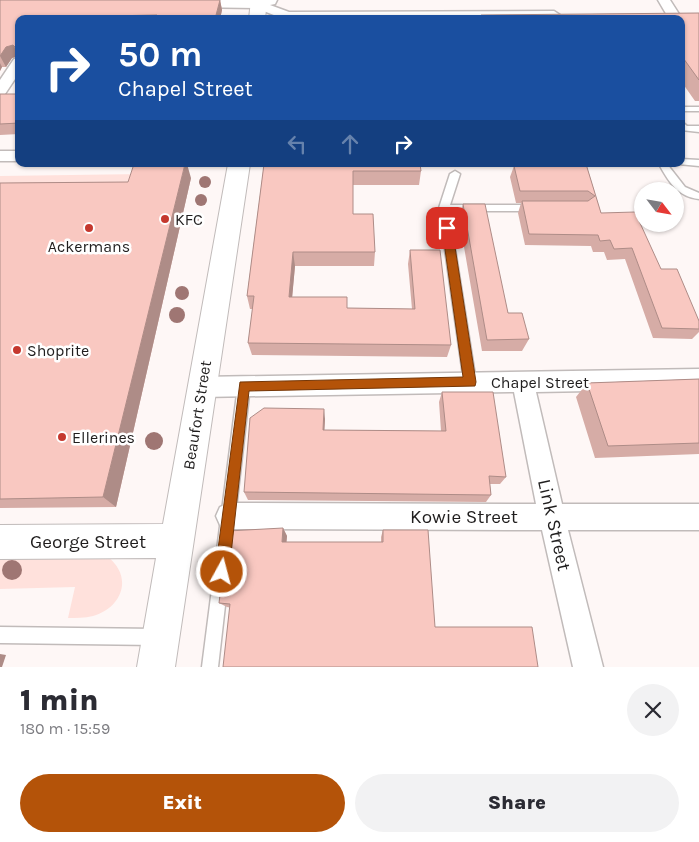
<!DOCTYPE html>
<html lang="en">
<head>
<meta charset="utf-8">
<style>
	:root { --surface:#fff; --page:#f2f2f3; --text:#2b2b33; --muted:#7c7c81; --accent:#b45309 }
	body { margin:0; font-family:Karla,sans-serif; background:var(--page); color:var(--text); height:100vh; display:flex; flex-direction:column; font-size:19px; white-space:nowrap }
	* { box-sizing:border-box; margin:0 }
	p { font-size:16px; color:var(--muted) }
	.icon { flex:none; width:28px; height:28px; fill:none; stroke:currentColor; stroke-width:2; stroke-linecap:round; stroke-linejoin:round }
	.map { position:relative; height:667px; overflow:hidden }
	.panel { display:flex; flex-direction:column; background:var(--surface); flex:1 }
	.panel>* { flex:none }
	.top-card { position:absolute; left:15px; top:15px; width:670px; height:152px; border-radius:10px; box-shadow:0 1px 4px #0004; background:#1a4fa0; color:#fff; overflow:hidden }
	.needle { width:32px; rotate:121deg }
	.tools { position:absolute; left:634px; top:182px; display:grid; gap:10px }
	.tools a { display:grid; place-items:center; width:50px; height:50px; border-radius:50%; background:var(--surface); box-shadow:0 1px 4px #0004; font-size:25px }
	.pin { position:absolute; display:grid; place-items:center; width:42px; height:42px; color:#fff; margin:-21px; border-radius:10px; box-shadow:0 2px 8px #0006 }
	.me { position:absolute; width:55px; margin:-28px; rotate:7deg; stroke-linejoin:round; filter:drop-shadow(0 0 4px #0008) }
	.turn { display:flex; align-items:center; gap:18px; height:105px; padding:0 20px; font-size:22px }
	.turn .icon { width:65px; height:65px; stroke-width:2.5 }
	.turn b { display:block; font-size:35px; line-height:42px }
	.lanes { display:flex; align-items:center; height:48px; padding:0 20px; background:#0003; justify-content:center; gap:25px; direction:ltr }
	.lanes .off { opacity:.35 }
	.round { display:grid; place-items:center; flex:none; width:52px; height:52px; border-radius:26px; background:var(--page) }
	.overview { display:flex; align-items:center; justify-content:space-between; height:85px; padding:0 20px }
	h1 { font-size:30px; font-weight:800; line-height:38px }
	.button { display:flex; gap:10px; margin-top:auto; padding:10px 20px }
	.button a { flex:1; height:58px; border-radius:30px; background:var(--accent); color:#fff; font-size:20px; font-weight:800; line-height:58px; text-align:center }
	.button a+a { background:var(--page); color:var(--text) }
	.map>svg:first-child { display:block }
</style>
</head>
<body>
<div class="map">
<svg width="699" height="667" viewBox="0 0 699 667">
	<rect width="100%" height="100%" fill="#fef7f6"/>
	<path fill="#ffe1dc" d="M143 174 136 200H0V176Z
		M0 556H107C134 577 122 608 93 616 85 618 76 618 68 618L75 587 0 589Z"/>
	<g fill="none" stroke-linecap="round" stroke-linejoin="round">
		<defs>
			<path id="service" d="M681 107H699V111H681Z
				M681 121 687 126H699V132L681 130Z
				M681 159 699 160V166L678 164H681Z
				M659 164H667L685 187 699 193V199C678 197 668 181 659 164Z
				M455 171 460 174 450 205H534L539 208 534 211H449L476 382 474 386 470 387 466 386 464 382 439 208 450 174Z
				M244 381 248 382 250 386 218 667H202L238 386 240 382Z
				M0 627 156 629 161 632 164 637 161 642 156 645 0 643Z"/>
			<path id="minor" d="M192 0H277L275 4 270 5 289 12 554 11 560 15 554 19H284L256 8 188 7 186 4Z
				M658 0H670L679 14 678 17H668Z
				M19 58V73L5 94 0 95V80L14 59Z
				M0 151H19V161H0Z
				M699 369V389L536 392 562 504H699V530H568L603 667H573L542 530 229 529 220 525 216 516 220 507 229 503 536 504 514 392 201 397 193 394 190 387 193 380 201 377Z"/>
			<path id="secondary" d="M251 0H267L265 19H249Z
				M228 164H250L175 667H137L156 558 0 559V525L163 524Z"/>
		</defs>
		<use href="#service" stroke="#c1bbba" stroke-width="3"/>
		<use href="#minor" stroke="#c1bbba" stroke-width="3"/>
		<use href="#secondary" stroke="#c1bbba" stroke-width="2"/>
		<use href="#service" fill="#fff" fill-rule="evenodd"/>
		<use href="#minor" fill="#fff" fill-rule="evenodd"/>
		<use href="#secondary" fill="#fff" fill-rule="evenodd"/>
	</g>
	<g fill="#9f7673">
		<circle cx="205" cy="182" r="6"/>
		<circle cx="201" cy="200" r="6"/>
		<circle cx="197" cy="220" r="6"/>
		<circle cx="182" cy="293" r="7"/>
		<circle cx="177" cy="315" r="8"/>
		<circle cx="154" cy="441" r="9"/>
		<circle cx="12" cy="570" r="10"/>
	</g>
	<path fill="#d6aca6" d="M0 0H220L222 10 220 19H19V63L15 57 12 58 6 67H2L0 71Z
		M699 13V101H695L681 81V19H480L481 15Z
		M19 92V134L0 135V94H17Z
		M264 164 421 171 419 185H353V214L375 252 374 266H295L292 297 347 308 412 309 408 264 410 250 451 345 447 357 252 355 248 343 253 309H250L247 296Z
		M545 164H586L601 213 661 269 699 321V332L692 339 653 338 625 259 607 260 604 252H593L591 246 525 245 518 213 521 203H516L510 177 514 166H545Z
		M191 178 116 507 0 508V183L128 182Z
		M463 204 508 313 529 339 522 351H482L459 218Z
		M699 379V454L595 458 576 397 587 383Z
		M442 392 506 477 500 484H490L491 495 486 502 248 500 244 492 325 419 324 430 441 431 439 402Z
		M283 528 287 536 286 542H381V537L383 530 435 627 538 667 227 607 219 603Z"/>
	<path fill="#ae8c87" d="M220 0 222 10 220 19H215Z
		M13 45 19 56H15V57L12 58 6 67 0 56 6 47Z
		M0 63 2 67 0 71Z
		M185 164H187L191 178 116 507 103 497Z
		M293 252 295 266 291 310 289 297Z
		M324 409 325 419 324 439 323 430Z
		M283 528 287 536 286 549 282 542Z
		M0 654 6 655 2 667H0Z"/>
	<path fill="#f9c8c1" stroke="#ae8c87" d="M0 0H220L215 19H155L157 15 108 16 107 19H19V56H15V47L13 45 6 47 0 56Z
		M699 13V80L681 55V19H484L481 15Z
		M449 16 450 19H283V17Z
		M19 92V123L0 124V94H17Z
		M134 164H185L103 497 0 499V183L128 182Z
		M264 164H420L421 171H353V214H373L375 252H293L289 297H347V308L415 309 410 250H440L451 345 248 343 254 296H247Z
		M553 164H586L601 213 635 212 661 269H677L699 321V329L662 328 632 248 614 249 610 240 600 241 598 235 529 234 522 201H588L595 196 588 191H520L514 166H553Z
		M463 204H485L508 313H522L529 339 487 340Z
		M699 379V443L608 446 587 383Z
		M442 392H493L506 477 489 476 491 495 244 492 250 418 264 408 324 409 323 430 446 431Z
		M283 528 282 542H383V530H428L435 627H532L538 667H223L230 604 219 603 228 531Z"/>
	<path fill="#b45309" stroke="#753606" d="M447 224 452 228 476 382 475 386 249 391 229 572 227 577 222 579 217 577 215 572 240 382 463 377 442 228Z"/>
	<g fill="#c5382e" stroke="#fff" stroke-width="2">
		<circle cx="165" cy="219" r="5"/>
		<circle cx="89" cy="228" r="5"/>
		<circle cx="17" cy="350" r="5"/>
		<circle cx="62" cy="437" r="5"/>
	</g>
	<g text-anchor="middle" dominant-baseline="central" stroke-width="5" stroke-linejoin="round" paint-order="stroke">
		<g font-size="16" fill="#201e1e" stroke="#fff" text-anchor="start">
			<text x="175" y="219">KFC</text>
			<text x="89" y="246" text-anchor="middle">Ackermans</text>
			<text x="27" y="350">Shoprite</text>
			<text x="72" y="437">Ellerines</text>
		</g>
		<g font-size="16" fill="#201e1e" stroke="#fff">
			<text x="540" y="382">Chapel Street</text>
			<text transform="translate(197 415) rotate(-81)">Beaufort Street</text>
		</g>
		<g font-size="19" fill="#201e1e" stroke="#fff">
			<text x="464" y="517">Kowie Street</text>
			<text transform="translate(554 525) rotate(77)">Link Street</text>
			<text x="88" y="542">George Street</text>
		</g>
	</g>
</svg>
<div class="tools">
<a><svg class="needle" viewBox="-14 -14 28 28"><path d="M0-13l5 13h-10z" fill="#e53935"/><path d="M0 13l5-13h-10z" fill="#7c7c81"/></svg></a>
</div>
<div class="pin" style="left:447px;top:228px;background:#d93025"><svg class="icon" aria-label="arrive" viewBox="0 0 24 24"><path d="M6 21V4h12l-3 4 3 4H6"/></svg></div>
<svg class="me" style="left:222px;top:572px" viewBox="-20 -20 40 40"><circle r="17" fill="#b45309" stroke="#fff" stroke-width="3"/><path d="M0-11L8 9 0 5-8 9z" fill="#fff"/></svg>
<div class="top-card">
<div class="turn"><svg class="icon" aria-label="right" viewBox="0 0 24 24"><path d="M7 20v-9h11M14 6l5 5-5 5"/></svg><div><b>50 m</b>Chapel Street</div></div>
<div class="lanes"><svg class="icon off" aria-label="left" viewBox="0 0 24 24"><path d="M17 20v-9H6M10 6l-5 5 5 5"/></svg><svg class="icon off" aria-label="ahead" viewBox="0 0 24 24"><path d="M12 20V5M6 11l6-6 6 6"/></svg><svg class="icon" aria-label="right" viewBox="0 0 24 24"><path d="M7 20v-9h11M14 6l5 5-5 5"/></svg></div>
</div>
</div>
<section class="panel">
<div class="overview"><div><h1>1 min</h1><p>180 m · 15:59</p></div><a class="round"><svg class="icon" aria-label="close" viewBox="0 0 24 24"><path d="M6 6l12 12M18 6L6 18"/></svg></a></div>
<div class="button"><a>Exit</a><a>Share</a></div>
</section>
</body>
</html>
